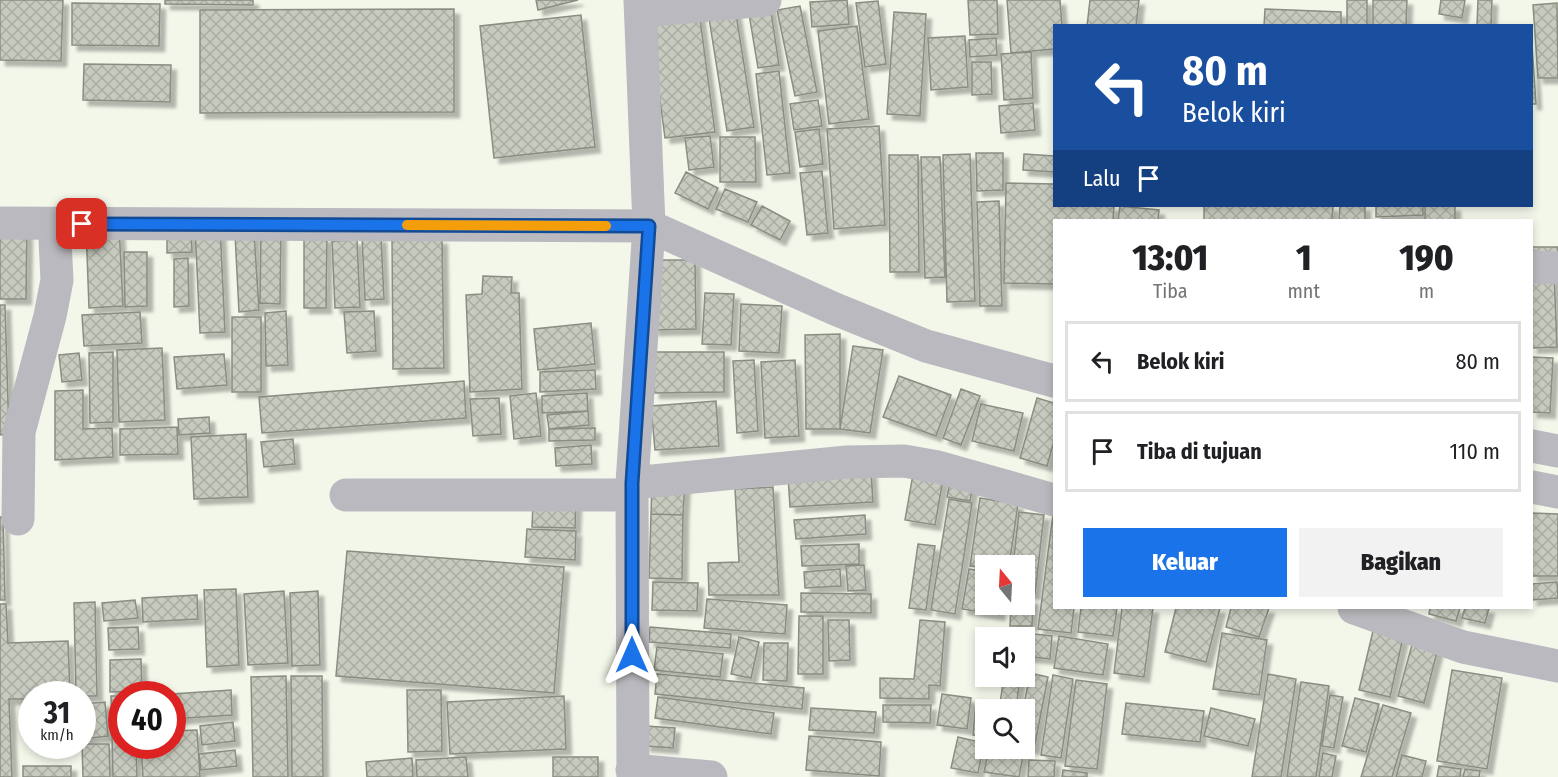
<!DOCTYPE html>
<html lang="id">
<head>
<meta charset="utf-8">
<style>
	:root { --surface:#fff; --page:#f2f2f2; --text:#202124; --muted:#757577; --line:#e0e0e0; --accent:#1a73e8 }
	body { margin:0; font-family:"Fira Sans Condensed",sans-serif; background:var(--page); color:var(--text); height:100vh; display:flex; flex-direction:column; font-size:22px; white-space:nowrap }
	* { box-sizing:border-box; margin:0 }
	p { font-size:20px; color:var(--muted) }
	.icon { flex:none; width:33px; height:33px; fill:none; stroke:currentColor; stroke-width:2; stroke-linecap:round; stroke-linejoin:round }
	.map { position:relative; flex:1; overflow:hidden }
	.details { position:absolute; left:1053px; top:219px; width:480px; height:390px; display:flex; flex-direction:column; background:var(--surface); border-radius:0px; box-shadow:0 3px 9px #0003 }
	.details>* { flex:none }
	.banner { position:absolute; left:1053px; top:24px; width:480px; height:183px; border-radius:0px; box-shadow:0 3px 9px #0003; background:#1a4fa0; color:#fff; overflow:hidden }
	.needle { width:39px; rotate:342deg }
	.buttons { position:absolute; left:975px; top:555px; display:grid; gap:12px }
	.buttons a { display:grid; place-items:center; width:60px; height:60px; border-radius:0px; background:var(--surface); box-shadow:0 3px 9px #0003; font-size:30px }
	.speed { position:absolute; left:18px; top:681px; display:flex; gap:12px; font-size:30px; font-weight:700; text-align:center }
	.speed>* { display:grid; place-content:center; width:78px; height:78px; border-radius:50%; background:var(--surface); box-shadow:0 3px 9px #0003; line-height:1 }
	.speed small { font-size:15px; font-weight:400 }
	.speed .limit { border:9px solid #d22; background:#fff; color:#111 }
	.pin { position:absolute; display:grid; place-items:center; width:51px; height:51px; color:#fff; margin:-26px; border-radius:12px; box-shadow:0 3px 9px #0006 }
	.me { position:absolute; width:66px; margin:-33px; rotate:0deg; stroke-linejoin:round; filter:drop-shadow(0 0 4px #0008) }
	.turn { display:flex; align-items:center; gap:21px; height:126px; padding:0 30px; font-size:27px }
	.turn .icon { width:78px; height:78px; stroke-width:2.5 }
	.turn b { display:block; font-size:42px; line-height:51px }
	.then { display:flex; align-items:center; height:57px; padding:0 30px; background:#0003; gap:12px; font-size:22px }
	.eta { display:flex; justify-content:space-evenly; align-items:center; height:102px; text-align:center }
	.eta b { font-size:36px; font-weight:800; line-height:42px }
	.button { display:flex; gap:12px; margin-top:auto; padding:12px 30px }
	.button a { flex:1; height:69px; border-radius:0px; background:var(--accent); color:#fff; font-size:24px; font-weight:800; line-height:69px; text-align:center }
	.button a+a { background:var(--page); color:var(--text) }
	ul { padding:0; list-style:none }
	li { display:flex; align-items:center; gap:18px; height:81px; margin:0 12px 9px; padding:0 18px; border:3px solid var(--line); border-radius:0px }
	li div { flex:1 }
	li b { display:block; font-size:22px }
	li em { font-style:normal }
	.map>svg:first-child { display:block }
</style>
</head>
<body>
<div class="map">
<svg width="1558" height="777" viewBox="0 0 1558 777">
	<defs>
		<pattern id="building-cross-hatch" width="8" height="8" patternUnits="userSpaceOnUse" patternTransform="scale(1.5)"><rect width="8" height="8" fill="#c7cabe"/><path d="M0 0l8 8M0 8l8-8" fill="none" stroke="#aaada2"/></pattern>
		<filter id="shadow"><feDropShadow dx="5.5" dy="5.5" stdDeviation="1.5" flood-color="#0004"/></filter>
	</defs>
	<rect width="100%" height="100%" fill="#f3f7ea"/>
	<path fill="url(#building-cross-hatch)" stroke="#8a8e82" stroke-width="1.5" filter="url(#shadow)" d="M0 0H63L61 61 0 60Z
		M165 0H253V5L165 4Z
		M536 0H578L538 10Z
		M847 0 849 24 812 27 810 2Z
		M968 0H997L998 34 970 35Z
		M1007 0H1060L1062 26H1054V49L1011 53Z
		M1090 0H1139L1136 26H1087Z
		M1347 0H1367V26H1347Z
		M1373 0H1407L1406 26H1373Z
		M1441 0H1465L1462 18 1439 14Z
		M1478 0H1492L1491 26H1477Z
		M878 1 886 64 865 67 856 3Z
		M72 3 160 4 159 46 72 45Z
		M1557 3 1558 78H1538L1533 5Z
		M770 5 779 65 758 68 748 8Z
		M800 6 817 92 795 96 777 10Z
		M735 8 754 127 727 131 708 12Z
		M454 9V112L200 113V10Z
		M1265 9 1341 12V26H1264Z
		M699 11 715 132 665 138 649 18Z
		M894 12 926 14 920 116 887 114Z
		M581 15 595 147 494 158 480 26Z
		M857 26 869 119 829 124 818 31Z
		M965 36 968 87 931 90 928 38Z
		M996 38 997 55 970 57 969 40Z
		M1532 45 1536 104H1532Z
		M1031 52 1033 98 1004 100 1001 54Z
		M972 62H991L992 94 972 95Z
		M84 64 171 65 170 102 83 100Z
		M779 71 790 173 767 175 756 74Z
		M818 100 822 126 794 130 790 104Z
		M1033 103 1035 130 1001 133 999 106Z
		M879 126 885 225 834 229 827 129Z
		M819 129 823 164 800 167 795 132Z
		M710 136 714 167 689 170 685 138Z
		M720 137H755L756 182H720Z
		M976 153H1003V190L977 191Z
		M970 154 975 301 947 302 943 155Z
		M1024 154 1054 156V172L1023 170Z
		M889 155H918L919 272H890Z
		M921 157H940L945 277 925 278Z
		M822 171 828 233 807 235 800 173Z
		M686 172 718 188 708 209 675 193Z
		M1006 183 1054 184V206H1114L1113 220H1054V284L1004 283Z
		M725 189 757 202 748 222 716 209Z
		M999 201 1002 306H980L977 202Z
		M762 206 790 221 780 240 751 225Z
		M1120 206 1159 210 1158 220H1118Z
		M1204 206H1333L1332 220H1204Z
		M1340 206H1365V220H1339Z
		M1376 206H1423V215L1376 217Z
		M1425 206H1455V220H1425Z
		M220 225 225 332 200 333 195 227Z
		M119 226 123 306 89 308 86 227Z
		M261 226H281L280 304 260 303Z
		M0 227H27L26 299H0Z
		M167 228H191L192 252 167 253Z
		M254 232 259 310 239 312 235 234Z
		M304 237H327L326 308H304Z
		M362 237H381L384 299 365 300Z
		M442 239 444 368 393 369 392 240Z
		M357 240 360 307 335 308 332 241Z
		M1532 247H1558V264H1532Z
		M124 252H147V306L125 307Z
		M188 258 189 306 174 307V259Z
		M653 260H695L696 329 653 330Z
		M1554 271 1557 347 1532 348V272Z
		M483 276 512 277 511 293H519L522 389 470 392 466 295 482 294Z
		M705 293 734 294 731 345 702 344Z
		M741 304 782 306 779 353 739 351Z
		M0 305H5L9 434 0 435Z
		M286 311 288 365 266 366 265 313Z
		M374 311 376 351 347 353 344 312Z
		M140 312 142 343 84 346 82 315Z
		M232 317H261V392H232Z
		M591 323 595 364 538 370 534 329Z
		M840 334V429H806L805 335Z
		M853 346 883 350 870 433 840 429Z
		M162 348 165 420 119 422 117 350Z
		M113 352V422L90 423 89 353Z
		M654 352H724V392L654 393Z
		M79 353 82 380 62 382 59 355Z
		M224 354 227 385 177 389 174 357Z
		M1532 357 1553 358 1550 413 1532 412Z
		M754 360 758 431 737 433 733 361Z
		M795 360 799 436 765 438 761 362Z
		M595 370 596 389 540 392V372Z
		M899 376 951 395 936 436 883 417Z
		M464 381 466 418 262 433 259 397Z
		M961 389 980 396 961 445 943 438Z
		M83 390V429L112 428 113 457 55 460V391Z
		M536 393 541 436 514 439 510 396Z
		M587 393 588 411 542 413V396Z
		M499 398 501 434 473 436 470 399Z
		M1037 398 1054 403V441L1047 466 1020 458Z
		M716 401 719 446 655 450 651 406Z
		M981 404 1023 413 1014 451 972 441Z
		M588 411 589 425 549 429 547 415Z
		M209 417 210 433 179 435 178 419Z
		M177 427 178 454 120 455V429Z
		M595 428V440L549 441V429Z
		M246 434 248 497 194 499 191 437Z
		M293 439 295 464 264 467 261 442Z
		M591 445 592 464 556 466 555 448Z
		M871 471 873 502 790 507 788 476Z
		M913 474 943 479 935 525 905 520Z
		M951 477 974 480 970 501 947 497Z
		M652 481 685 482 683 515 651 514Z
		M773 487 779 595H709L708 563 739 562 735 489Z
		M980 498 1018 504 1009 566H986V568L970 566Z
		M949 499 972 503 955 614 931 610Z
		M533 503H576L575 528 532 527Z
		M1019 512 1044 515 1035 594 1024 593V566H1013Z
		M1532 513 1558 514V576H1532Z
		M651 514 683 515 682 579 649 578Z
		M1053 514 1054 608H1074L1071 633 1038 629Z
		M865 515 866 534 796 539 794 520Z
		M0 517H3L5 600H0Z
		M527 529 576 531 575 560 525 557Z
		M859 544V564L802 566 801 546Z
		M918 544 935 546 926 610 909 608Z
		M347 551 564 567 554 693 336 676Z
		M864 565 866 590 848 591 846 566Z
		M840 569 841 586 805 588 804 572Z
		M969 569 986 572V604H1001L999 615 962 609Z
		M653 582 698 583 697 611 652 610Z
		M1557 582 1558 598 1532 600V584Z
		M236 589 239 665 207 667 204 590Z
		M284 591 288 663 248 665 244 594Z
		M318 591 320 665 292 666 290 593Z
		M801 593 871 594V613L801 612Z
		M197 595 198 619 143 622 142 598Z
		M707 599 787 605 785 634 704 628Z
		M1024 599H1033L1032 626H1010L1011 604H1024Z
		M135 600 138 618 104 621 102 603Z
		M95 602 97 696H82L76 694 74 603Z
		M0 604H6L8 643 68 641 70 694H32V699H9L12 777H0Z
		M1081 608H1117L1113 636 1078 632Z
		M1122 608H1153L1144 677 1114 673Z
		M1176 608H1220L1206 662 1165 652Z
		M1231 608H1269L1259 637 1226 627Z
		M1430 608H1460L1456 621 1429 614Z
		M1465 608H1489L1485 623 1462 618Z
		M799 616H823V674H798Z
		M828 620H849L850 660 829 661Z
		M920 620 945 622 940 686 929 685V699L880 698V678L914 679Z
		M138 627 139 649 109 650 108 628Z
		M650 627 731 634 730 648 649 642Z
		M1007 631 1052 636 1050 659 1024 656V638H1006Z
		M1373 631 1403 637 1390 697 1359 690Z
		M1222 633 1267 640 1259 695 1213 689Z
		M1059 636 1108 644 1103 675 1054 668Z
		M739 637 759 642 751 678 731 674Z
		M1413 641 1438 648 1424 703 1398 696Z
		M764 643H788L787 681 763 680Z
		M657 647 723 654 720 677 654 670Z
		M141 659 142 691 110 692V660Z
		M1452 670 1502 678 1487 769 1437 761Z
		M1030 673 1048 677 1034 749 1024 747 1023 710Z
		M657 674 804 688 802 709 655 694Z
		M1268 674 1296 679 1281 777H1252Z
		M1053 675 1073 679 1061 758 1041 755Z
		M286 676 288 777H253L251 677Z
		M291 676H322L323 777H292Z
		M1004 676H1020L1016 710H999Z
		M1076 680 1107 684 1097 769 1065 766Z
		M1301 682 1329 686 1316 777H1287Z
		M231 690 232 715 172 719V694Z
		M407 690H441L442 751 408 752Z
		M942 694 971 698 967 729 937 725Z
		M1330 695 1343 697 1334 748 1322 746Z
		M111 696H122V746H136L137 777H113Z
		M564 696 566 749 450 754 447 702Z
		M658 697 774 713 771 734 655 718Z
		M1355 698 1379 704 1366 752 1342 746Z
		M976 700 993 701 992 710H986V736L973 735Z
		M105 702 108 736 82 739V704Z
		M1126 703 1204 711 1200 742 1122 734Z
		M883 705H931L930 723 883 722Z
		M1383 705 1411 713 1392 777H1361Z
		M811 708 876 712 874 733 809 730Z
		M1211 708 1255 719 1248 746 1204 736Z
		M233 722 235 741 202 745 200 726Z
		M646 726 675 728 673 748 645 746Z
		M197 730 200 777H143L141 746H172V731Z
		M809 736 881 742 879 776 806 770Z
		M958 737 984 743 978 773 951 768Z
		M82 744H109L110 777H83Z
		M989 748 1024 751 1019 777 984 772Z
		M235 750 237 766 201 770 199 754Z
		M1323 753 1336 756 1332 777H1319Z
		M1402 755 1426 761 1422 777H1396Z
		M466 757 468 777H417L416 760Z
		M553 757H598V777H553Z
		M412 758 413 777H367L366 762Z
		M1029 760 1055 761 1054 777H1028Z
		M23 766H71V777H23Z
		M1439 766 1461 769 1460 777H1437Z
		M1465 769 1480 771 1479 777H1463Z
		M1063 770 1087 773V777H1062Z"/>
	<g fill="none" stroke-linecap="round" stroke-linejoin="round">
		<path stroke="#b9b9bf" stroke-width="33" d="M642 11 765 0
			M0 223 649 226 835 309 926 346 1054 381
			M1532 267 1558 268
			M1532 446 1558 451
			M632 483 847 462 904 461 938 467 1054 500
			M1532 487 1558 492
			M346 495H632
			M18 519 19 432 50 316 57 280 55 240 58 223
			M1354 608 1463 647 1558 666
			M632 770 711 777
			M633 777 632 483 649 226 640 0"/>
	</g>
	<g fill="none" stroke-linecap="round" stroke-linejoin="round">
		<defs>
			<path id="route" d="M82 224 649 226 632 483V655"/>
		</defs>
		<use href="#route" stroke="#114b97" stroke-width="15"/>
		<use href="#route" stroke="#1a73e8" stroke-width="10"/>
		<path stroke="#f59e0b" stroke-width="10" d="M407 225 606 226"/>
	</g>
</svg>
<div class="buttons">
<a><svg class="needle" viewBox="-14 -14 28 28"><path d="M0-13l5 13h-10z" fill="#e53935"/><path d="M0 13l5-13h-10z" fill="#757577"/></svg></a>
<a><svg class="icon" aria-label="sound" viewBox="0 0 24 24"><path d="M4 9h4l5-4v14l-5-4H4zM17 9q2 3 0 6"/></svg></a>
<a><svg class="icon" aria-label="search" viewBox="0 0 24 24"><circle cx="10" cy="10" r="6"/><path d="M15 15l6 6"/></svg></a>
</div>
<div class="speed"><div>31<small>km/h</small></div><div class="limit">40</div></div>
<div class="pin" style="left:82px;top:224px;background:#d93025"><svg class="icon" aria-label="arrive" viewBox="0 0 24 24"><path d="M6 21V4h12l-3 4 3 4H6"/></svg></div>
<svg class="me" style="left:632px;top:655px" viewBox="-20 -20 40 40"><path d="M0-17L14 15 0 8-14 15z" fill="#1a73e8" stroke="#fff" stroke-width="4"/></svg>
<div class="banner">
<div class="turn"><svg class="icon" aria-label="left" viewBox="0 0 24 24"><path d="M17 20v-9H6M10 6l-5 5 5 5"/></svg><div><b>80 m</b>Belok kiri</div></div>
<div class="then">Lalu<svg class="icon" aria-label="arrive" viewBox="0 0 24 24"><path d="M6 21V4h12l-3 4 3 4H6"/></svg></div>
</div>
<section class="details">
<div class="eta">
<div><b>13:01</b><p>Tiba</p></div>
<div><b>1</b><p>mnt</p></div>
<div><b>190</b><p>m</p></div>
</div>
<ul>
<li><svg class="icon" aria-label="left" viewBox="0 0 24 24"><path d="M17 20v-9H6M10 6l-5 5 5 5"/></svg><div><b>Belok kiri</b></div><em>80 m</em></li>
<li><svg class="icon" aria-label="arrive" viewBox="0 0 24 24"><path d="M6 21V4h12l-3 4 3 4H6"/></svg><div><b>Tiba di tujuan</b></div><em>110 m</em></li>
</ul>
<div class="button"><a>Keluar</a><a>Bagikan</a></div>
</section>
</div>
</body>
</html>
